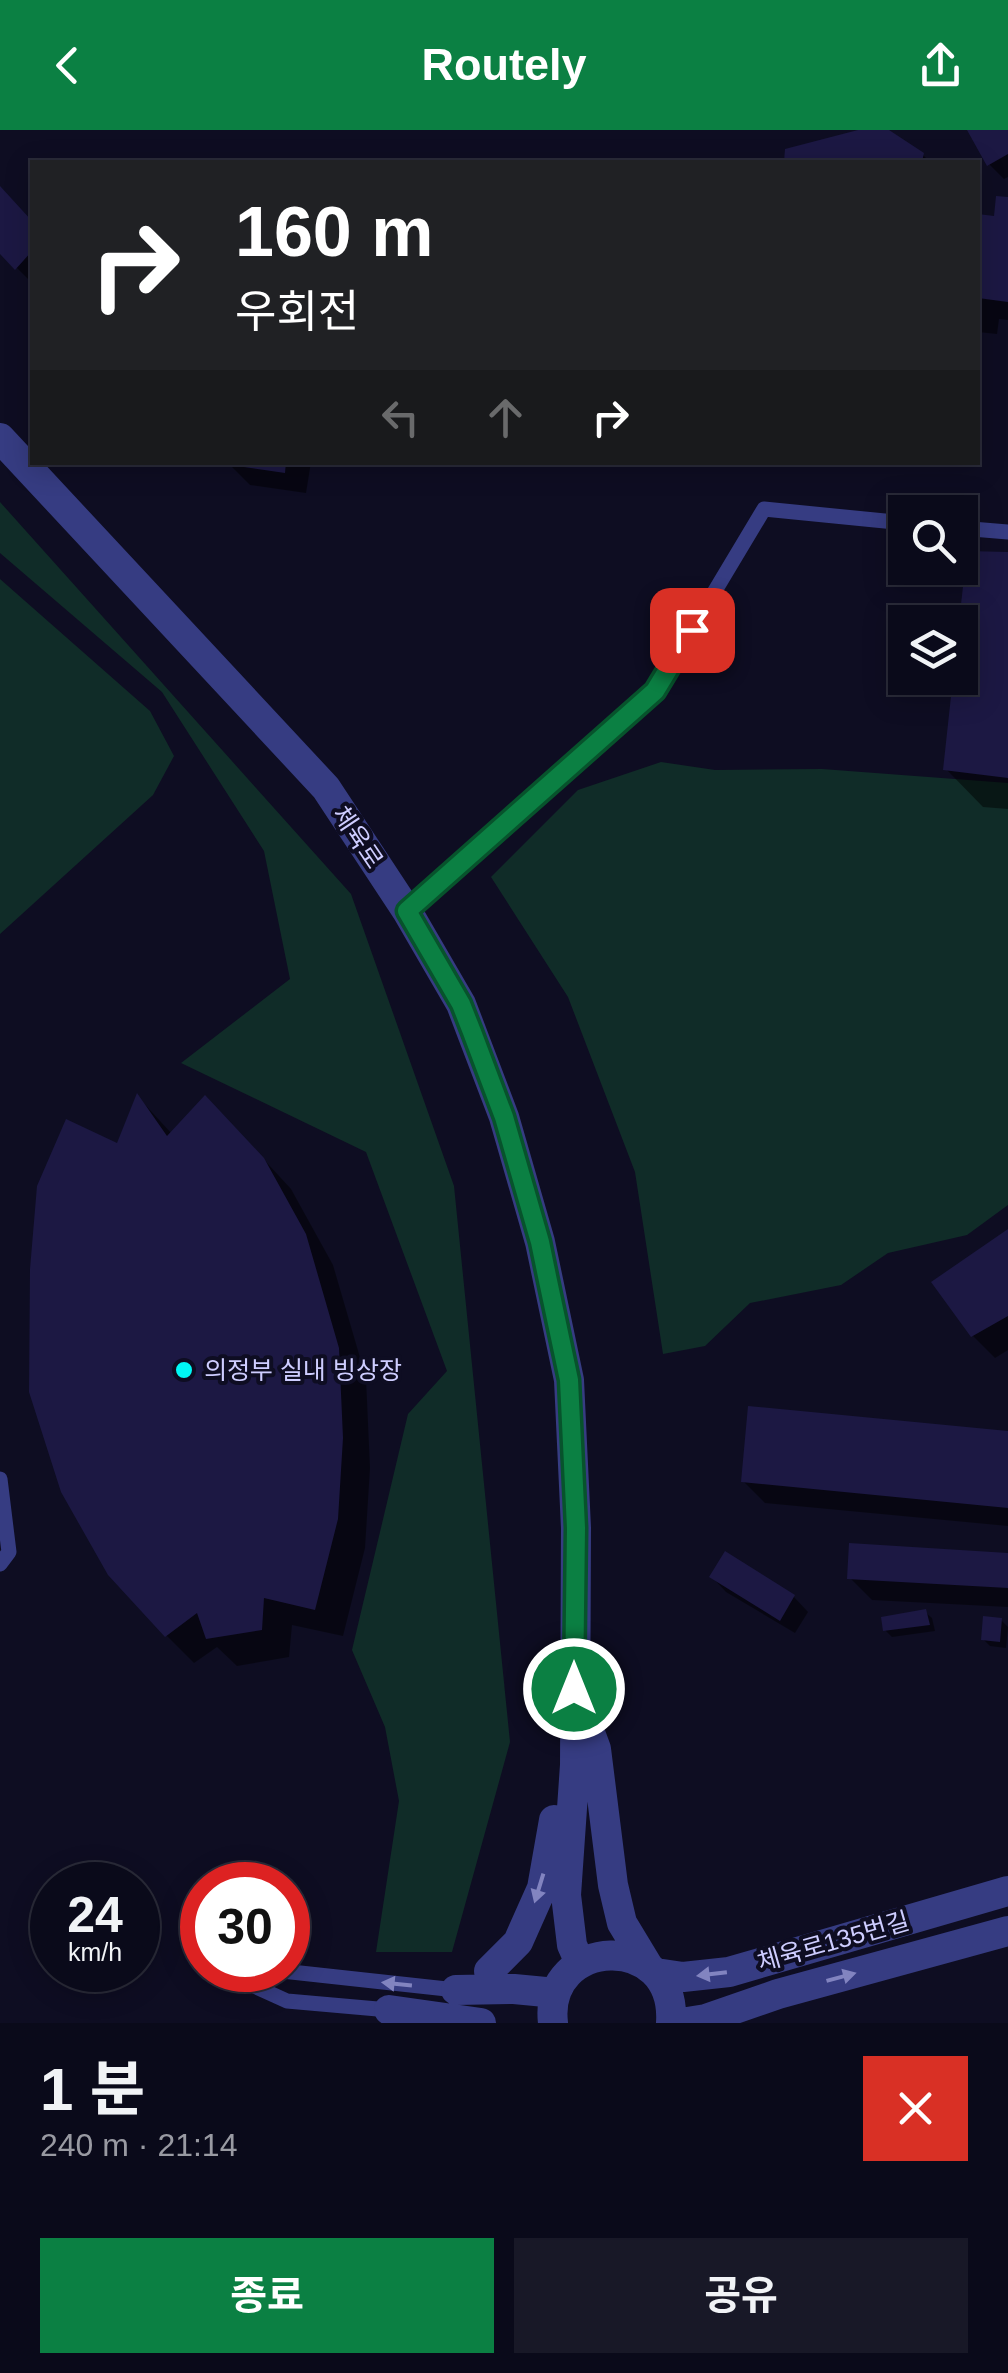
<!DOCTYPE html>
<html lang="ko">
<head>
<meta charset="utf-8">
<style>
	:root { --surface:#0a0a1a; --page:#181827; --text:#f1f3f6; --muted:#999aa2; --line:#2a2b39; --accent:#0b8043 }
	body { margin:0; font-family:Helvetica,"Noto Sans KR",sans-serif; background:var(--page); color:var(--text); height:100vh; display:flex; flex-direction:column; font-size:38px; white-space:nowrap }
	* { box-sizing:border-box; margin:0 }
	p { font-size:32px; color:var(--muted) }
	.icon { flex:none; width:55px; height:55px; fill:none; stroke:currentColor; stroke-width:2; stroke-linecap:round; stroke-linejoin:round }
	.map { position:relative; height:1893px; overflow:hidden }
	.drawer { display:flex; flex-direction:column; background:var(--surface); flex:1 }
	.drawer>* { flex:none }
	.banner { position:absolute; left:30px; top:30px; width:950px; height:305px; border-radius:0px; box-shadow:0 5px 25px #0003,0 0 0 2px var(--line); background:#202124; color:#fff; overflow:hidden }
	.controls { position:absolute; left:888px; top:365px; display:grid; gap:20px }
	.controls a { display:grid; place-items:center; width:90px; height:90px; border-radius:0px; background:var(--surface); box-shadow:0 5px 25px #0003,0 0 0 2px var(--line); font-size:50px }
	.speed { position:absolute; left:30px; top:1732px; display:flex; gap:20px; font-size:50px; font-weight:700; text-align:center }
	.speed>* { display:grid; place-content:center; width:130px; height:130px; border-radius:50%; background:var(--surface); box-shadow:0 5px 25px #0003,0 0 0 2px var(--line); line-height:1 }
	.speed small { font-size:25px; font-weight:400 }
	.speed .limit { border:15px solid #d22; background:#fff; color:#111 }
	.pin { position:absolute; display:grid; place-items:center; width:85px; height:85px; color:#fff; margin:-42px; border-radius:20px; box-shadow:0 5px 15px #0006 }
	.me { position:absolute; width:110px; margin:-55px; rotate:0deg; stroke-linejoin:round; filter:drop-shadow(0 0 8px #0008) }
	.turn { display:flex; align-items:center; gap:35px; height:210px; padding:0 40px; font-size:45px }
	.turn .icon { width:130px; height:130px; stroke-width:2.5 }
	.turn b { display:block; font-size:70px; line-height:85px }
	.lanes { display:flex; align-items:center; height:95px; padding:0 40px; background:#0003; justify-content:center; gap:50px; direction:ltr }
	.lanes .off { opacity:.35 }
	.round { display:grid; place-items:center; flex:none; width:105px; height:105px; border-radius:0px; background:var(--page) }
	.headline { display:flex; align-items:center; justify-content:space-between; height:170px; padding:0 40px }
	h1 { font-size:60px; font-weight:700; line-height:75px }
	.button { display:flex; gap:20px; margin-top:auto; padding:20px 40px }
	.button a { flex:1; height:115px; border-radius:0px; background:var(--accent); color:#fff; font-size:40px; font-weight:700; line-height:115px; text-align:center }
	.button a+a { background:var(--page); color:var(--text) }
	header { display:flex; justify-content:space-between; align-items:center; height:130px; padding:0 40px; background:var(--accent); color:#fff; font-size:45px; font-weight:700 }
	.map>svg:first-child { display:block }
</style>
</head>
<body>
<header><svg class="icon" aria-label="back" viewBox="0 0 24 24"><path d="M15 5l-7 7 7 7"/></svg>Routely<svg class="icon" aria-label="share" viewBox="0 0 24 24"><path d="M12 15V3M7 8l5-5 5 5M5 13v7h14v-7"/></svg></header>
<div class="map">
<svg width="1008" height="1893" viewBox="0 0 1008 1893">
	<rect width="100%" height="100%" fill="#0e0d22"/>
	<path fill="#102c28" d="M0 372 351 764 454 1056 510 1612 452 1822H376L399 1671 385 1597 352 1520 408 1284 447 1241 366 1022 181 933 290 849 264 721 162 562 0 423Z
		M0 449 150 581 174 626 153 665 0 804Z
		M661 632 715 640 822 639 1008 653V1075L967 1105 888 1123 841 1155 750 1173 705 1216 663 1224 635 1042 568 867 491 747 578 660Z"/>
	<path fill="#0007" d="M862 0H885L923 25 930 32H787L788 21Z
		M970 0H1008V47L1004 49 989 34Z
		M0 58 32 93 31 152 0 121Z
		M1008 70V190L999 189 997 204 978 202V87L996 89Z
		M227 332H311L306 363 250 355Z
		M1008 424V679L983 677 946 639 956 548H960Z
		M138 967 172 1004 233 996 291 1059 333 1135 366 1248 370 1338 365 1418 343 1506 292 1495 289 1527 237 1536 217 1517 194 1533 166 1505 119 1016Z
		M1008 1102V1220L995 1228 973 1206Z
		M1008 1303V1396L765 1373 743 1351Z
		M725 1425 794 1467 808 1482 795 1503 726 1462 712 1447Z
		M1008 1425V1477L872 1470 850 1448Z
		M925 1482 932 1488 935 1501 892 1507 885 1500Z
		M1001 1490 1008 1497 1006 1518 990 1516 983 1509Z"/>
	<path fill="#1c1843" d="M858 0H889L924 23 922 32H784L785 19Z
		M967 0H1008V24L987 36Z
		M0 56 32 91V121L15 140 0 124Z
		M996 66 1008 67V172L978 168V84L994 86Z
		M230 332H286L285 343 230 335Z
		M967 421 1008 422V648L943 640 953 548H960L959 492Z
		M137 963 167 1006 205 965 264 1028 306 1104 339 1218 343 1308 338 1389 315 1480 264 1468 262 1500 206 1509 197 1483 165 1507 108 1445 61 1362 29 1262 30 1139 37 1056 66 989 117 1013Z
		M1008 1099V1186L971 1207 931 1152Z
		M748 1276 1008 1301V1378L741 1352Z
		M849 1413 1008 1423V1458L847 1449Z
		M725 1421 795 1465 780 1491 709 1447Z
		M926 1479 930 1495 883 1501 881 1487Z
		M983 1486 1002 1488 1000 1512 981 1510Z"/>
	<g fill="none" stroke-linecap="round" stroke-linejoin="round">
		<path stroke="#363c82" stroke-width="15" d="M960 398 1008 402
			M407 781 655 561 764 379 905 393
			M0 1349 9 1422 0 1434
			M219 1840 287 1871 389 1880
			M273 1840 456 1860 459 1858"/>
		<path stroke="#363c82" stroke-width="30" d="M0 308 326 658 407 781 461 874 504 987 540 1112 569 1250 576 1398 575 1635 566 1765 572 1815 580 1833
			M582 1581 596 1619 613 1755 622 1793 648 1836
			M489 1841 518 1812 542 1758 554 1690
			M656 1843 683 1847 729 1842 1008 1761
			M456 1860 514 1859 556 1863
			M389 1880 481 1893
			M553 1893C543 1806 677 1800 671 1893
			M681 1893 706 1889 778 1864 1008 1801"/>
	</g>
	<defs><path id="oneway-solid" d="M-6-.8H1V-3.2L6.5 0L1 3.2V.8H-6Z" transform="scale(2.5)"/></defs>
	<g fill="#8284c0">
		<use href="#oneway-solid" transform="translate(539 1758) rotate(107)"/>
		<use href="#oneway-solid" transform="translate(712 1844) rotate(173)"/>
		<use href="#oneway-solid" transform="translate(841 1847) rotate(-15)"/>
		<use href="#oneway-solid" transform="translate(397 1854) rotate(-174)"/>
	</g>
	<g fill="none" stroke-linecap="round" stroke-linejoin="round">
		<defs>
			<path id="route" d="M574 1559 576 1398 569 1250 547 1146 540 1112 504 987 472 902 461 874 407 781 655 561 692 500"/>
		</defs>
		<use href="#route" stroke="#07532c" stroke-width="25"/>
		<use href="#route" stroke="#0b8043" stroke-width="18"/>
	</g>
	<circle fill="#00f8f6" stroke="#0e0d22" stroke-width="4" cx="184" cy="1240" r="10"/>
	<g text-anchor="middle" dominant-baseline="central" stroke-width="8" stroke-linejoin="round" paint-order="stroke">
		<g font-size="25" fill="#cecdff" stroke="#0e0d22">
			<text transform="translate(358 707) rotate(56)">체육로</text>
			<text transform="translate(833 1811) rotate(-16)">체육로135번길</text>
		</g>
		<g font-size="25" fill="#cecdff" stroke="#0e0d22" text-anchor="start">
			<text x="204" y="1240">의정부 실내 빙상장</text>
		</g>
	</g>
</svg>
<div class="controls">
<a><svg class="icon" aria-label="search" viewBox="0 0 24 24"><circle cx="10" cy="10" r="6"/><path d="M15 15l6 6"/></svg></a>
<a><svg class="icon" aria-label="layers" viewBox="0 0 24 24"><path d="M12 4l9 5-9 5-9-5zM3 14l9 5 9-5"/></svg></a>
</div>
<div class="speed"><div>24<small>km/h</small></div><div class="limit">30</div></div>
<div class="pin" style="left:692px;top:500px;background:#d93025"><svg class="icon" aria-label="arrive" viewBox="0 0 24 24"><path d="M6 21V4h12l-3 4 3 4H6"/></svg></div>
<svg class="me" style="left:574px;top:1559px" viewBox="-20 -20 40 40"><circle r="17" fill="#0b8043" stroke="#fff" stroke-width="3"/><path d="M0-11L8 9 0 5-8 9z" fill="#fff"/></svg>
<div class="banner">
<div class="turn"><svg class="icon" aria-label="right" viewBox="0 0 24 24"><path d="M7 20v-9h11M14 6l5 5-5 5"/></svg><div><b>160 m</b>우회전</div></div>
<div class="lanes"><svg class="icon off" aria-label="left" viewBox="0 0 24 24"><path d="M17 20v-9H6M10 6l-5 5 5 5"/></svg><svg class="icon off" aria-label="ahead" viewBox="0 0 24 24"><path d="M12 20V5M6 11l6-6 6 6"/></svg><svg class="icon" aria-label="right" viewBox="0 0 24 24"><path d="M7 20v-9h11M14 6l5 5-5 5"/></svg></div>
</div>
</div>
<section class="drawer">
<div class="headline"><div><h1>1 분</h1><p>240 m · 21:14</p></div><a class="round" style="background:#d93025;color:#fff"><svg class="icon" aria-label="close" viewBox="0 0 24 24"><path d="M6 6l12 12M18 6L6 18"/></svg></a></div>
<div class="button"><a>종료</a><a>공유</a></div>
</section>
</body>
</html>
